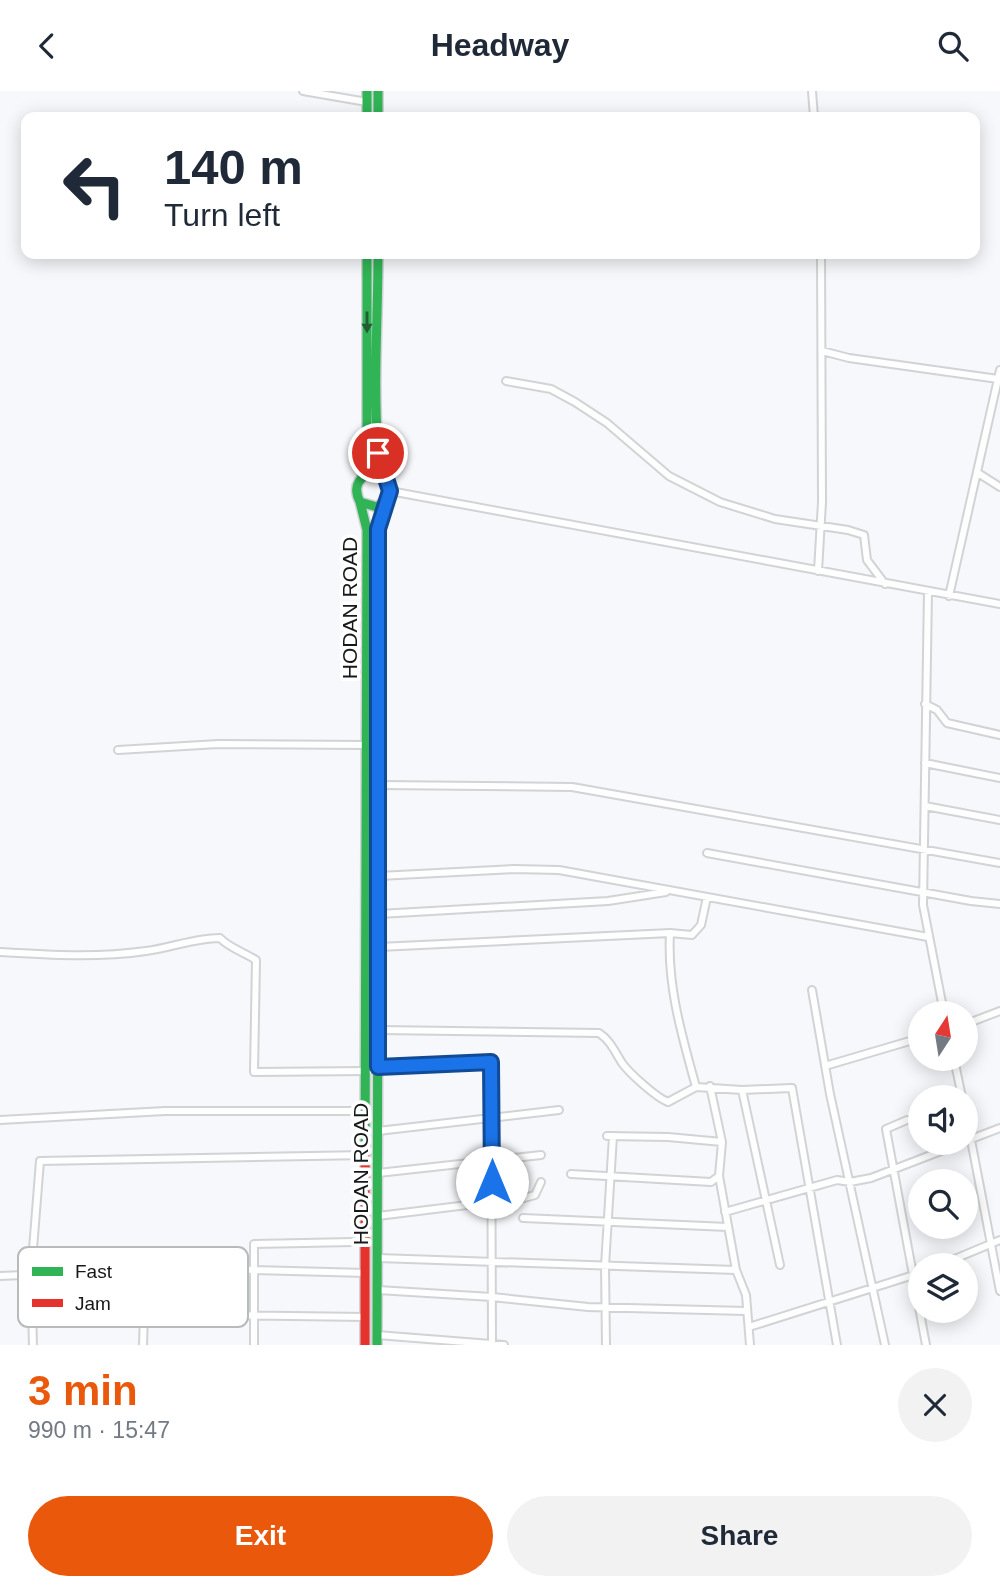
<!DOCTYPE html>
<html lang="en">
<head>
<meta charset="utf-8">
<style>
	:root { --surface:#fff; --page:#f2f2f3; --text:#1f2937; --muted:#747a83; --accent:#ea580c }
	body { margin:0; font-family:Helvetica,sans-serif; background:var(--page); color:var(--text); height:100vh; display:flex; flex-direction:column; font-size:26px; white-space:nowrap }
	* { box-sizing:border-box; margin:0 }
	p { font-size:23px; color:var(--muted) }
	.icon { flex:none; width:38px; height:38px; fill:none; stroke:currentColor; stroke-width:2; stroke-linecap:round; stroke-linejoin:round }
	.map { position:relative; height:1254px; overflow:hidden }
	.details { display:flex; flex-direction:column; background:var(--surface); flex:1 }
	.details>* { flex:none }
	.hud { position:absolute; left:21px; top:21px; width:959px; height:147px; border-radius:14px; box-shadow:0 4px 18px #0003; background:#fff; color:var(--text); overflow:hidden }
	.needle { width:46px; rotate:12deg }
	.fabs { position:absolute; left:908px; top:910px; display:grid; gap:14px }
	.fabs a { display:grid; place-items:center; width:70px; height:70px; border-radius:50%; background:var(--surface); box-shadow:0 4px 18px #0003; font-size:35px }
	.pin { position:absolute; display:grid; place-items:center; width:60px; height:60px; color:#fff; margin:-30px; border:4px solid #fff; border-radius:50%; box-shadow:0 2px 7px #0007 }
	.me { position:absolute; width:77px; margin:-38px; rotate:0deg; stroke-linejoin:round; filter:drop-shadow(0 0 5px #0008) }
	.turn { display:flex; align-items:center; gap:24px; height:147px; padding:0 28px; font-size:32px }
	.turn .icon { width:91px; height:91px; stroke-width:2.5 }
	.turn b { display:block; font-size:49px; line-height:60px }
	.round { display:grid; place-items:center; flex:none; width:74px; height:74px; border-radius:37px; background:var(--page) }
	.head { display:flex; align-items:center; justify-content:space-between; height:119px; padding:0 28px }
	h1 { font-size:42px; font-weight:600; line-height:52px; color:var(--accent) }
	.button { display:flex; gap:14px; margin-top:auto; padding:14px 28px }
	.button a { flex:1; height:80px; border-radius:42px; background:var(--accent); color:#fff; font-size:28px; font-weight:600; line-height:80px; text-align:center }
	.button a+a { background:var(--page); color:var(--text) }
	header { display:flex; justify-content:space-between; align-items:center; height:91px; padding:0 28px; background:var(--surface); font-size:32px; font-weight:600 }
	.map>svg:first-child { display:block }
</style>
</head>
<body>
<header><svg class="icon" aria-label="back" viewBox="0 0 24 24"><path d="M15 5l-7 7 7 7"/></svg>Headway<svg class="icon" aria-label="search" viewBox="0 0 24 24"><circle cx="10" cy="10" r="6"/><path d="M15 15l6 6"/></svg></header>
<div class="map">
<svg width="1000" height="1254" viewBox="0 0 1000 1254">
	<rect width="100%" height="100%" fill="#f6f8fb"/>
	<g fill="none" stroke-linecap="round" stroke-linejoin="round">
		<defs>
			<path id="street" d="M303 0 367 11
				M812 0 814 26
				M822 260 849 267 998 288
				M506 290 551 298 575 311 607 332 669 385 720 411 775 428 848 439 864 444 867 469 885 493
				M978 382 1000 396
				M390 400 1000 513
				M818 480 822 411 821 163
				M928 501 923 814 944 922
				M949 505 1000 279
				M925 613 937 619 947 632 1000 644
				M118 659 218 653 366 654
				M925 672 1000 687
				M379 694 572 696 1000 772
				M925 715 1000 729
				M707 762 971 810 1000 813
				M379 785 514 778 559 779 928 846
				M379 823 608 810 666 801
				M670 842C667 895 682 945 696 996
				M379 856 670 842 692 844 701 834 707 806
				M0 861C49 864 97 867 146 860 171 857 194 847 220 847 228 856 245 862 256 869L254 981 368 980
				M812 899 830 1003 885 1254
				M966 933 1000 920
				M379 939 599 942C610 949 615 961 622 972 629 982 657 1007 668 1011L696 996 742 999 792 997 837 1254
				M954 968 962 1006
				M825 975 920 947
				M378 976 491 971 492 1254
				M710 995 722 1051 719 1085 736 1179 746 1204 750 1254
				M742 999 780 1174
				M966 1023 1000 1200
				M0 1029 165 1020H368
				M907 1029 886 1038 926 1254
				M378 1040 559 1019
				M607 1045 668 1046 722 1051
				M966 1050 1000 1037
				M378 1082 541 1064
				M571 1083 711 1091 719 1085
				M725 1121 837 1089 850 1091 871 1087 962 1052
				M378 1125 524 1107 535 1104 541 1091
				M523 1127 728 1136
				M378 1167 736 1179
				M940 1174 1000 1149
				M138 1180 144 1223 366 1226
				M0 1185 184 1177 366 1182
				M378 1199 492 1206 588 1216 746 1220
				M749 1236 920 1182
				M377 1244 504 1254
				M33 1254 31 1183 40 1070 367 1064
				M143 1254 144 1223
				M254 1254V1153L353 1151
				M606 1254 605 1175 613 1045"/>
			<path id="fast" d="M367 0V26
				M378 0V26
				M378 163C378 227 373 293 378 358 380 379 400 401 377 416L360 411C354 399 356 390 367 383L383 385
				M362 385 367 360V163
				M360 411 367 439 365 1061
				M378 503V438L386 410
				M377 1254 378 810"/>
			<path id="jam" d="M378 810V503
				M365 1254V1061"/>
		</defs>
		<use href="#street" stroke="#d1d3d5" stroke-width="10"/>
		<use href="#fast" stroke="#d1d3d5" stroke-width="12"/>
		<use href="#jam" stroke="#d1d3d5" stroke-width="12"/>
		<use href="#street" stroke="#fefefe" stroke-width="6"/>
		<use href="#fast" stroke="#30b455" stroke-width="9"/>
		<use href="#jam" stroke="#e5322d" stroke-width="9"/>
	</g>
	<defs><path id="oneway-solid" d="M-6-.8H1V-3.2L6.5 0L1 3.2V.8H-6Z" transform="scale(1.75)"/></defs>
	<use fill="#225e34" href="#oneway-solid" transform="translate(367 231) rotate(90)"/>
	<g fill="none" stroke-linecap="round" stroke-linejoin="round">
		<defs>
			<path id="route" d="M378 362 390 400 378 438V976L491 971 492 1091"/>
		</defs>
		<use href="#route" stroke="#114b97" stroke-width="18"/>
		<use href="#route" stroke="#1a73e8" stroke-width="12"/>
	</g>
	<g text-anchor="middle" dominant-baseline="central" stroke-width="7" stroke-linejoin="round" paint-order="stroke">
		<g font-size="21" fill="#161819" stroke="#fff">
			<text transform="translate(349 517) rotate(-90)">HODAN ROAD</text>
			<text transform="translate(360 1083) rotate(-90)">HODAN ROAD</text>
		</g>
	</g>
	<rect x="18" y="1156" width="230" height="80" rx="10" fill="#fff" stroke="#b9baba" stroke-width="2"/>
	<rect x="32" y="1176" width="31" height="9" fill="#30b455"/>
	<rect x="32" y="1208" width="31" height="8" fill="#e5322d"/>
	<g font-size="19" fill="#161819">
		<text x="75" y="1187">Fast</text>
		<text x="75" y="1219">Jam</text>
	</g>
</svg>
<div class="fabs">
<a><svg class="needle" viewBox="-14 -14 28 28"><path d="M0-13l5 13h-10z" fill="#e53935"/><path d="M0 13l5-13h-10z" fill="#747a83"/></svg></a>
<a><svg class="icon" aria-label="sound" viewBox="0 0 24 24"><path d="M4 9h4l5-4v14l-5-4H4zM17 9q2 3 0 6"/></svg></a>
<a><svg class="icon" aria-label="search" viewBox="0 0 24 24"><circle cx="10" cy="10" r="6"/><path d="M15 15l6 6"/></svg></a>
<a><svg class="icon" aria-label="layers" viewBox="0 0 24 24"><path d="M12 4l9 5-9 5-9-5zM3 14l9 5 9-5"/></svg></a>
</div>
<div class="pin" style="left:378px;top:362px;background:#d93025"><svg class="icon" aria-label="arrive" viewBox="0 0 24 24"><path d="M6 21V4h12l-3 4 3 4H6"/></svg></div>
<svg class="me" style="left:492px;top:1091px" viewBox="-20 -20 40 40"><circle r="19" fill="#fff"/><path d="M0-13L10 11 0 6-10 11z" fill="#1a73e8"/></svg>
<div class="hud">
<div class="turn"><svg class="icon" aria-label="left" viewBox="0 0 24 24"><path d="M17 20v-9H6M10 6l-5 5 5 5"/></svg><div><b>140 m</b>Turn left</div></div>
</div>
</div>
<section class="details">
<div class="head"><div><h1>3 min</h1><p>990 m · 15:47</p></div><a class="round"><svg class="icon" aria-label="close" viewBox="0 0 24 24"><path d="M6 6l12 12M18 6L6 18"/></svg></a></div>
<div class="button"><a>Exit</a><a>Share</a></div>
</section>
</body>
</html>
